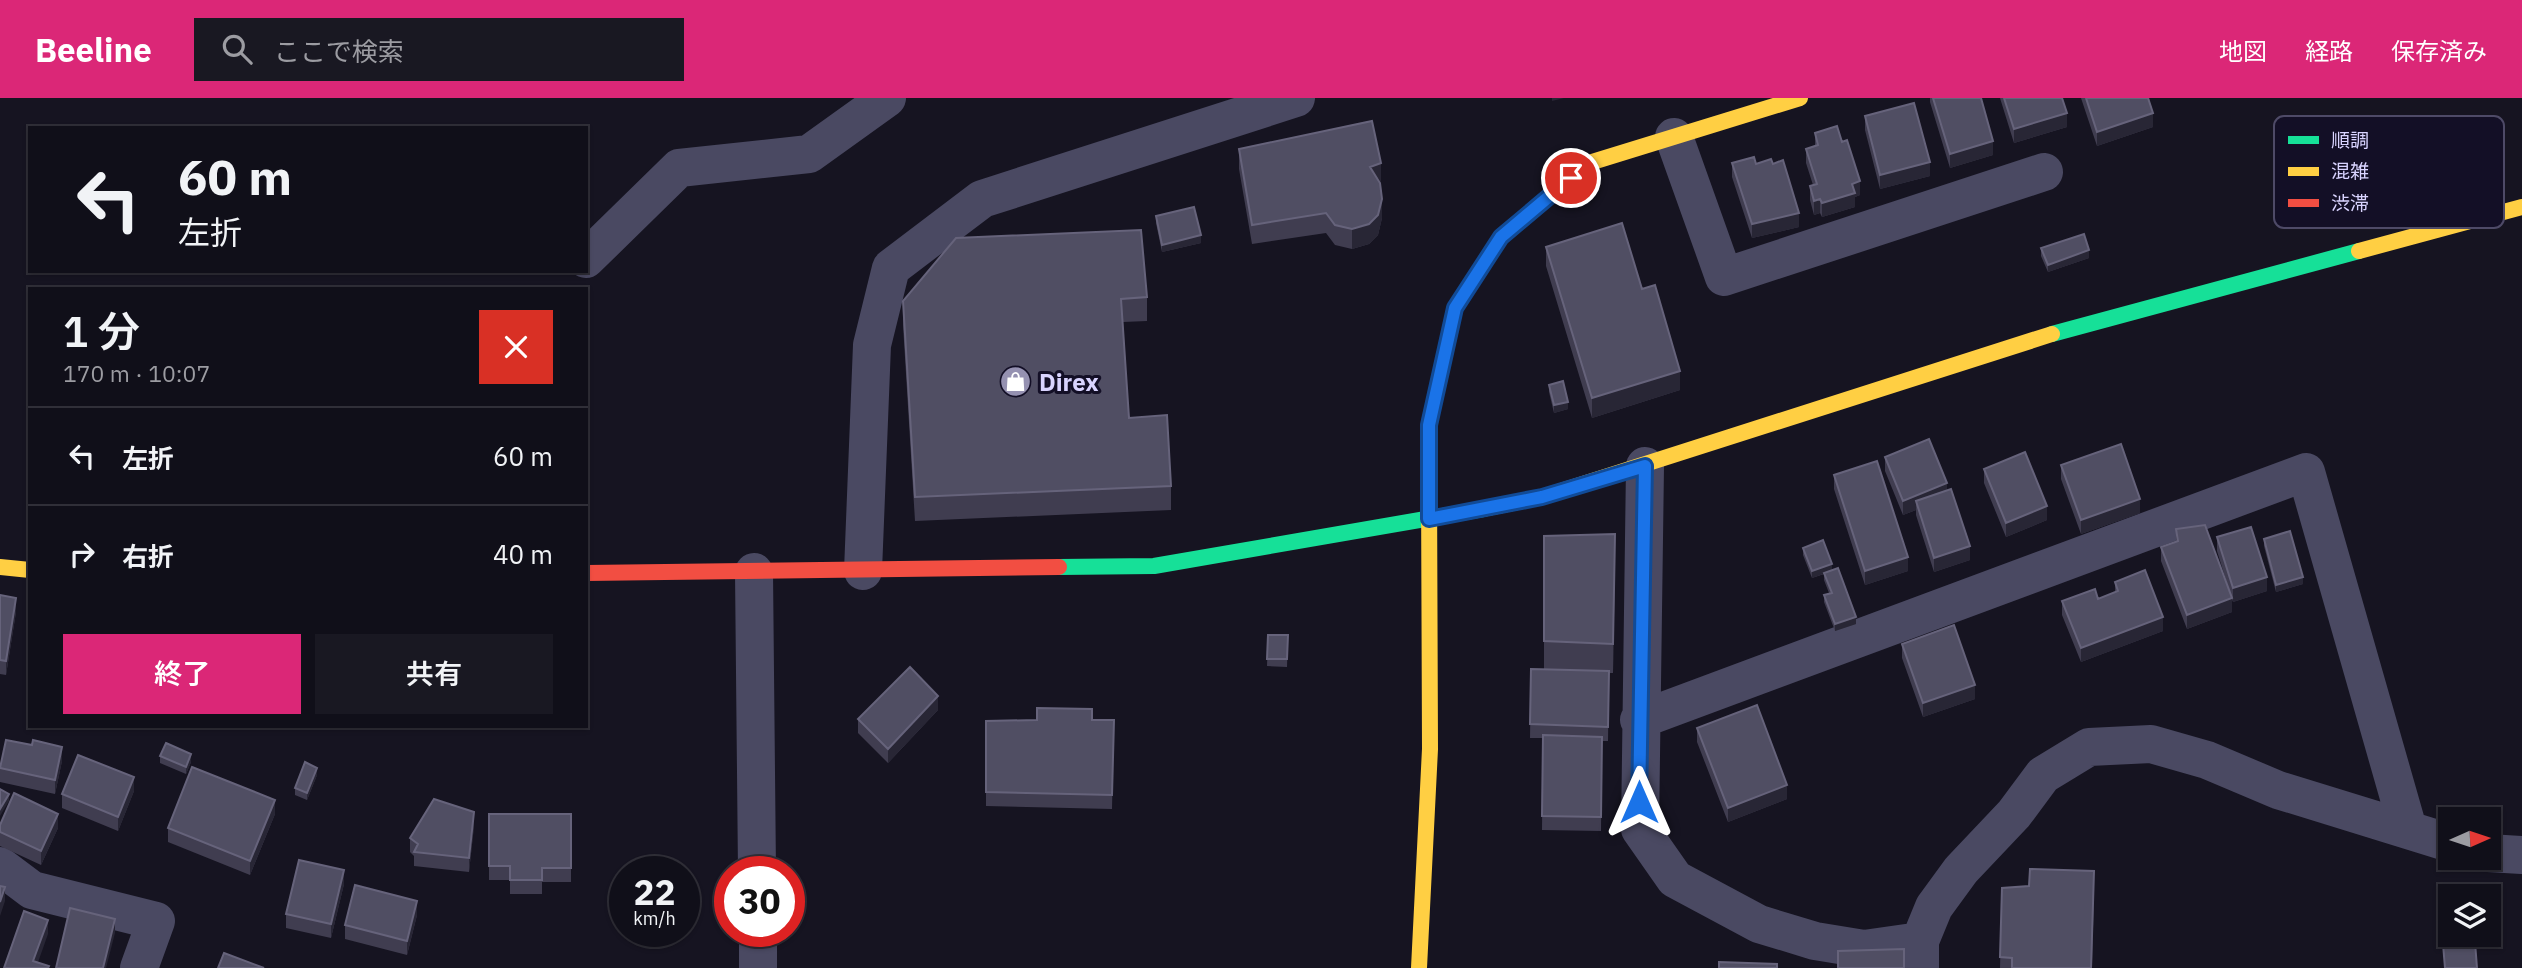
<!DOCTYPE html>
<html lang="ja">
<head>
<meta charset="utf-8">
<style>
	:root { --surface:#100f19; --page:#191822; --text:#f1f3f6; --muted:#9c9ca2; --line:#302f38; --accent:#db2777 }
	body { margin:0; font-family:"IBM Plex Sans","Noto Sans JP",sans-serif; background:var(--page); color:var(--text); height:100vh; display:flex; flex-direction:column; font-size:26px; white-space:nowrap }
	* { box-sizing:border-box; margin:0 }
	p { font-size:23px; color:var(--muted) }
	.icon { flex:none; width:38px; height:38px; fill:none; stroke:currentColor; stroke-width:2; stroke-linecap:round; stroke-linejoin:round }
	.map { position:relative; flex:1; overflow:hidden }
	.sheet { position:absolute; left:28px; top:189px; width:560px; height:441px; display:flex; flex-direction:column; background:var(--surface); border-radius:0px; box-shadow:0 2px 5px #0004,0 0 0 2px var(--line) }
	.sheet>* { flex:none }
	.hud { position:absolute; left:28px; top:28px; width:560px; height:147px; border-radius:0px; box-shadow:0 2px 5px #0004,0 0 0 2px var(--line); background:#100f19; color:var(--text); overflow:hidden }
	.needle { width:46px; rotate:87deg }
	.tools { position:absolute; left:2438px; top:709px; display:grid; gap:14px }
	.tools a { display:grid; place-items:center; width:63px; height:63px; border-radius:0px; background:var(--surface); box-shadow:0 2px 5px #0004,0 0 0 2px var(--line); font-size:35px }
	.speed { position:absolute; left:609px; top:758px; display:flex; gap:14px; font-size:35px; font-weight:700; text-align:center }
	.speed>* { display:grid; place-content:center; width:91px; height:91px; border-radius:50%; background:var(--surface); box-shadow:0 2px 5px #0004,0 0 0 2px var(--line); line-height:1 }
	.speed small { font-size:18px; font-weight:400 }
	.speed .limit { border:10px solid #d22; background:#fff; color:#111 }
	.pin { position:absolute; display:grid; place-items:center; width:60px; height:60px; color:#fff; margin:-30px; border:4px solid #fff; border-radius:50%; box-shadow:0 2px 7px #0007 }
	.me { position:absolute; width:77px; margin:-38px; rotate:0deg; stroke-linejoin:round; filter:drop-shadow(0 0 5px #0008) }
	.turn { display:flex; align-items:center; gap:24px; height:147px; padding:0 35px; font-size:32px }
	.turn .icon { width:91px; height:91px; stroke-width:2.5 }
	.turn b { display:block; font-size:49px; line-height:60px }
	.round { display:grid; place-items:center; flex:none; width:74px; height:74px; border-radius:0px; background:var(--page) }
	.overview { display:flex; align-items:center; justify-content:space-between; height:119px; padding:0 35px }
	h1 { font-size:42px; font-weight:600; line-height:52px }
	.button { display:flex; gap:14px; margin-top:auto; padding:14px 35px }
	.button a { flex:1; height:80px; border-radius:0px; background:var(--accent); color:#fff; font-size:28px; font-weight:600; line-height:80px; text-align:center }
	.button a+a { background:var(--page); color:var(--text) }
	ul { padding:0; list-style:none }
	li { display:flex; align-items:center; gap:21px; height:98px; padding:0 35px; border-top:2px solid var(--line) }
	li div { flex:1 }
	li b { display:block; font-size:26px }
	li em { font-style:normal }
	header { display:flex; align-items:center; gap:42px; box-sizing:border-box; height:98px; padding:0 35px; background:var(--accent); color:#fff }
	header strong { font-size:33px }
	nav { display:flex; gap:38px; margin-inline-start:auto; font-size:24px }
	.search { width:490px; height:63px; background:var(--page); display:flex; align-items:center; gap:18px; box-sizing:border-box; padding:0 24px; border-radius:0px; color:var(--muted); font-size:26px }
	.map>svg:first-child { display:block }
</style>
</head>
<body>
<header>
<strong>Beeline</strong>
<div class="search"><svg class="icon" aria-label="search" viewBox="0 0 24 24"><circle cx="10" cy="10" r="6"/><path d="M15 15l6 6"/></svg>ここで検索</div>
<nav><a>地図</a><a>経路</a><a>保存済み</a></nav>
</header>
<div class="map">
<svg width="2522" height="870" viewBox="0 0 2522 870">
	<rect width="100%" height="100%" fill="#161421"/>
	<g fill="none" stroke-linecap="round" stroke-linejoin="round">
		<path stroke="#4a4962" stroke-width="38" d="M1674 39 1724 179 2044 74
			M586 161 679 70 809 56 887 0
			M1645 368 1640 731 1675 781 1759 826 1815 843 1864 851 1920 843
			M863 473 872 247 891 170 982 101 1296 0
			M754 474 757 774
			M1639 622 2306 374 2408 731
			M2488 755 2522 757
			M0 768 32 792 156 823 139 870
			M758 833V870
			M1920 870V843L1934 809 1961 772 2014 716 2043 677 2089 649 2151 646 2207 662 2278 692 2450 745"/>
		<path stroke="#16e098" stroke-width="16" d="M2052 236 2359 153
			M1429 382V327L1455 210 1501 139 1560 89
			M1059 469 1154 468 1483 411"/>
		<path stroke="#ffcf43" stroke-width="16" d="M1560 89 1589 65 1800 0
			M2359 153 2522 109
			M1483 411 1542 399 2052 236
			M0 469 30 472
			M1419 870 1430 651 1429 382"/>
		<path stroke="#f24e42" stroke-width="16" d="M586 475 1059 469"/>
	</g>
	<path fill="#403d50" d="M1930 0H1981L1993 57 1950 70 1930 4Z
		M2000 0H2062L2067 29 2014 45Z
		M2081 0H2148L2153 29 2097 48Z
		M1865 18 1930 78 1880 91 1865 32Z
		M1815 35 1860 97 1855 99V109L1822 119 1820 115 1814 117 1810 102V88L1813 87 1806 65V51L1815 49Z
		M1239 51 1380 85 1382 120 1378 137 1369 146 1352 151 1335 147 1326 135 1252 146 1239 71Z
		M1732 65 1756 66 1799 129 1752 140 1732 79Z
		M1156 118 1201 145 1162 154 1156 125Z
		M1546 149 1642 191 1680 292 1592 320 1546 168Z
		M2041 150 2089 160 2048 174 2041 158Z
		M1147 199V223L1123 224 1129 320 1171 388V412L915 423 903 227V203Z
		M1549 287 1568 311 1554 315 1549 294Z
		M1885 359 1947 393 1970 462 1934 474 1916 417V412L1903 417 1885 373Z
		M2061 367 2140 415 2081 436 2061 381Z
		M1984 371 2047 422 2006 439 1984 385Z
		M1834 377 1908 473 1865 487 1834 391Z
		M2176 431 2230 495 2217 453V439L2267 493 2233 504 2232 501V514L2187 531 2161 463V449L2176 444Z
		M1544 438 1615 466 1613 575H1609L1608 643H1602L1601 733 1542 732 1543 640H1530L1531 571H1544Z
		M2264 441 2303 486 2276 494 2264 448Z
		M1803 450 1832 472 1856 526 1835 533 1824 504V497L1829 495 1824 482V476L1812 480 1803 457Z
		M2115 484 2163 533 2081 564 2062 517V503L2098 501 2115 494Z
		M0 497 16 514 6 577 0 576Z
		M1268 537H1288L1287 569 1267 568Z
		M1902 546 1975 601 1923 619 1902 560Z
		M938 612 888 665 858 635V621Z
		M1114 622 1112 711 986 708V623Z
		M1697 630 1787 701 1728 724 1697 644Z
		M160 658 191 664 186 676 160 665Z
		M62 663 55 696 0 684V669Z
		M317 677 307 702 295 697V690Z
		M134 693 118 733 62 710V696Z
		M275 716 250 777 168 744V730Z
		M489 716H571V784H542V796H510V782H489Z
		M0 727 58 730 41 767 0 748Z
		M474 728 469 774 414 768V758L410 754V740Z
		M344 786 331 840 286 830V816Z
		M2002 790 2094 792 2092 870H2000Z
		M417 817 407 857 345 841V827Z"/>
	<path fill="#282635" d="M1552 0H1564L1552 3Z
		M2067 15V29L2014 45V31Z
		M2153 15V29L2097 48V34Z
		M1993 43V57L1950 70V56Z
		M1930 64V78L1880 91V77Z
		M1381 65V84L1370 69Z
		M1860 83V97L1855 99V109L1822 119V105L1852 86Z
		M1382 101V120L1378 137 1369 146 1352 151V131Z
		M1820 101V115L1814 117V103Z
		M1799 115V129L1752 140V126Z
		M1201 137V145L1162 154V147Z
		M2089 152V160L2048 174V167Z
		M1680 273V292L1592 320V300Z
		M1568 304V311L1554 315V307Z
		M1947 385V399L1916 403V412L1903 417V403Z
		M2140 401V415L2081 436V422Z
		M2047 408V422L2006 439V425Z
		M1615 436V466L1613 575V546Z
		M1970 448V462L1934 474V460Z
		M1908 459V473L1865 487V473Z
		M1832 466V473L1812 480V473Z
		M2267 479V493L2233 504V490Z
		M2303 479V486L2276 494V487Z
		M16 500V514L6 577V563Z
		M2232 500V514L2187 531V517Z
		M1856 519V526L1835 533V526Z
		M2163 519V533L2081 564V550Z
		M1975 587V601L1923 619V605Z
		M938 598V612L888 665V651Z
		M62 649V663L55 696V682Z
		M191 656V664L186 676V669Z
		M317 670V677L307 702V695Z
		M134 679V693L118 733V719Z
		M1787 687V701L1728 724V710Z
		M9 696V703L0 718V711Z
		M275 702V716L250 777V763Z
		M474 714V728L469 774V760Z
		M58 716V730L41 767V753Z
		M344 772V786L331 840V826Z
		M5 789V803L0 818V804Z
		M417 803V817L407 857V843Z
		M115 821V835L106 870H103Z
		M48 822V836L36 870 33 863Z"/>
	<path fill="#504e63" stroke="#66637b" stroke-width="2" d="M1933 0H1981L1993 43 1950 56Z
		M2004 0H2062L2067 15 2014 31Z
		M2086 0H2148L2153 15 2097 34Z
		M1914 5 1930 64 1880 77 1865 18Z
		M1372 23 1381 65 1370 69 1380 85 1382 101 1378 117 1369 126 1352 131 1335 127 1326 115 1252 127 1239 51Z
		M1837 28 1842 44 1847 42 1860 83 1852 86 1855 95 1822 105 1820 101 1814 103 1810 88 1817 86 1806 51 1818 47 1815 35Z
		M1754 59 1756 66 1771 61 1773 66 1783 62 1799 115 1752 126 1732 65Z
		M1194 109 1201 137 1162 147 1156 118Z
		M1622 125 1642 191 1655 187 1680 273 1592 300 1546 149Z
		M1141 132 1147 199 1121 201 1129 320 1167 317 1171 388 915 399 903 203 956 140Z
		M2084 136 2089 152 2048 167 2041 150Z
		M1563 283 1568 304 1554 307 1549 287Z
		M1929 341 1947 385 1903 403 1885 359Z
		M2121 346 2140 401 2081 422 2061 367Z
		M2025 354 2047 408 2006 425 1984 371Z
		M1877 363 1908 459 1865 473 1834 377Z
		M1951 391 1970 448 1934 460 1916 403Z
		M2205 427 2232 500 2187 517 2161 449 2178 443 2176 431Z
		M2251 429 2267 479 2233 490 2217 439Z
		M2290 433 2303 479 2276 487 2264 441Z
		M1615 436 1613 546 1544 543V438Z
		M1823 442 1832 466 1812 473 1803 450Z
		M1838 470 1856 519 1835 526 1824 497 1832 495 1824 475Z
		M2145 472 2163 519 2081 550 2062 503 2095 491 2098 501 2118 493 2115 484Z
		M0 497 16 500 6 563 0 562Z
		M1954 527 1975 587 1923 605 1902 546Z
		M1268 537H1288L1287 561H1267Z
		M910 569 938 598 888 651 858 621Z
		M1531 571 1609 573 1608 629 1530 626Z
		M1757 607 1787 687 1728 710 1697 630Z
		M1037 610 1092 611V622H1114L1112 697 986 694V623L1037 622Z
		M1543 637 1602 639 1601 719 1542 718Z
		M6 642 32 647 33 642 62 649 55 682 0 670Z
		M166 645 191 656 186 669 160 658Z
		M78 657 134 679 118 719 62 696Z
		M305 664 317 670 307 695 295 690Z
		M192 669 275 702 250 763 168 730Z
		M0 691 9 696 0 711Z
		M14 695 58 716 41 753 0 734V727Z
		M434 701 474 714 469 760 414 754 418 746 410 740Z
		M489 716H571V770H542V782H510V768H489Z
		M299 762 344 772 331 826 286 816Z
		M2030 771 2094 773 2091 870H2012V860L2000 859 2002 790 2029 788Z
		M355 787 417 803 407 843 345 827Z
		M0 788 5 789 0 804Z
		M70 810 115 821 103 870H56Z
		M24 813 48 822 33 863 49 868 48 870H4Z
		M2475 844 2477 870H2445L2443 846Z
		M1904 851V870H1838V853Z
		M224 855 264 870H218Z
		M1719 864 1777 866V870H1719Z"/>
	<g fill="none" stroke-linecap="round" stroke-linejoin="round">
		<defs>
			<path id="route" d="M1571 80 1501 139 1455 210 1429 327V421L1542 399 1645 368 1639 704"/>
		</defs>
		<use href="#route" stroke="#114b97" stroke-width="18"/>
		<use href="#route" stroke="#1a73e8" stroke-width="12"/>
	</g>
	<defs>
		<symbol id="shop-disc" viewBox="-11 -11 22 22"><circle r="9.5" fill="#9591b1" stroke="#130f26"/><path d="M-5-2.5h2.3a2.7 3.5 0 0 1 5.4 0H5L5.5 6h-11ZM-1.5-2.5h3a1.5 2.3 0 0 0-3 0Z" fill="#fff"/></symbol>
	</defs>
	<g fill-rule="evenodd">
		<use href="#shop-disc" x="998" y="266" width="35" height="35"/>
	</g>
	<g text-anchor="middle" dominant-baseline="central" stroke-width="6" stroke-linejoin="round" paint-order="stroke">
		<g font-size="24" font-weight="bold" fill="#d9d4ff" stroke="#130f26" text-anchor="start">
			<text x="1039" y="284">Direx</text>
		</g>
	</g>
	<rect x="2274" y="18" width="230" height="112" rx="10" fill="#130f26" stroke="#4e4a67" stroke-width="2"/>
	<rect x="2288" y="38" width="31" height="8" fill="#16e098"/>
	<rect x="2288" y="69" width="31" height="9" fill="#ffcf43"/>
	<rect x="2288" y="101" width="31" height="8" fill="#f24e42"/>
	<g font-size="19" fill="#d9d4ff">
		<text x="2331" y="49">順調</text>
		<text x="2331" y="80">混雑</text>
		<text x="2331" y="112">渋滞</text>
	</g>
</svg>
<div class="tools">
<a><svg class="needle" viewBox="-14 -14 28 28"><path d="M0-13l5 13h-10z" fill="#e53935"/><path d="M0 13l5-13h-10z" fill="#9c9ca2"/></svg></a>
<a><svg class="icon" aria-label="layers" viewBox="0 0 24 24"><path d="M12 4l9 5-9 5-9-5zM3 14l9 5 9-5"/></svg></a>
</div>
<div class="speed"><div>22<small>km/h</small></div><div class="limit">30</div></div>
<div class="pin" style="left:1571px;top:80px;background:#d93025"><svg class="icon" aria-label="arrive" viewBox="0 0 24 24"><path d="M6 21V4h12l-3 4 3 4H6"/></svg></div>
<svg class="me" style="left:1639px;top:704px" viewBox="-20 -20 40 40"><path d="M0-17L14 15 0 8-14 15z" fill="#1a73e8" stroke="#fff" stroke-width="4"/></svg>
<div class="hud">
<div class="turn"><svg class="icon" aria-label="left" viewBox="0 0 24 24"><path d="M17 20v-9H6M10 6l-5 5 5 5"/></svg><div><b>60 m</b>左折</div></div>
</div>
<section class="sheet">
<div class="overview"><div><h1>1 分</h1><p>170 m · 10:07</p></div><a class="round" style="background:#d93025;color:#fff"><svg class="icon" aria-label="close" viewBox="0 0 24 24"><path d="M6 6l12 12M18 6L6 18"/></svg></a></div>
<ul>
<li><svg class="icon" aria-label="left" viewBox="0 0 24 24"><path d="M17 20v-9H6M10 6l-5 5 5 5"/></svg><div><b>左折</b></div><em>60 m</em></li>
<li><svg class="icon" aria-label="right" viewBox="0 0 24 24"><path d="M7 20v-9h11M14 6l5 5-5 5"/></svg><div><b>右折</b></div><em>40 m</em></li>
</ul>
<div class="button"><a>終了</a><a>共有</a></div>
</section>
</div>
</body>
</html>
